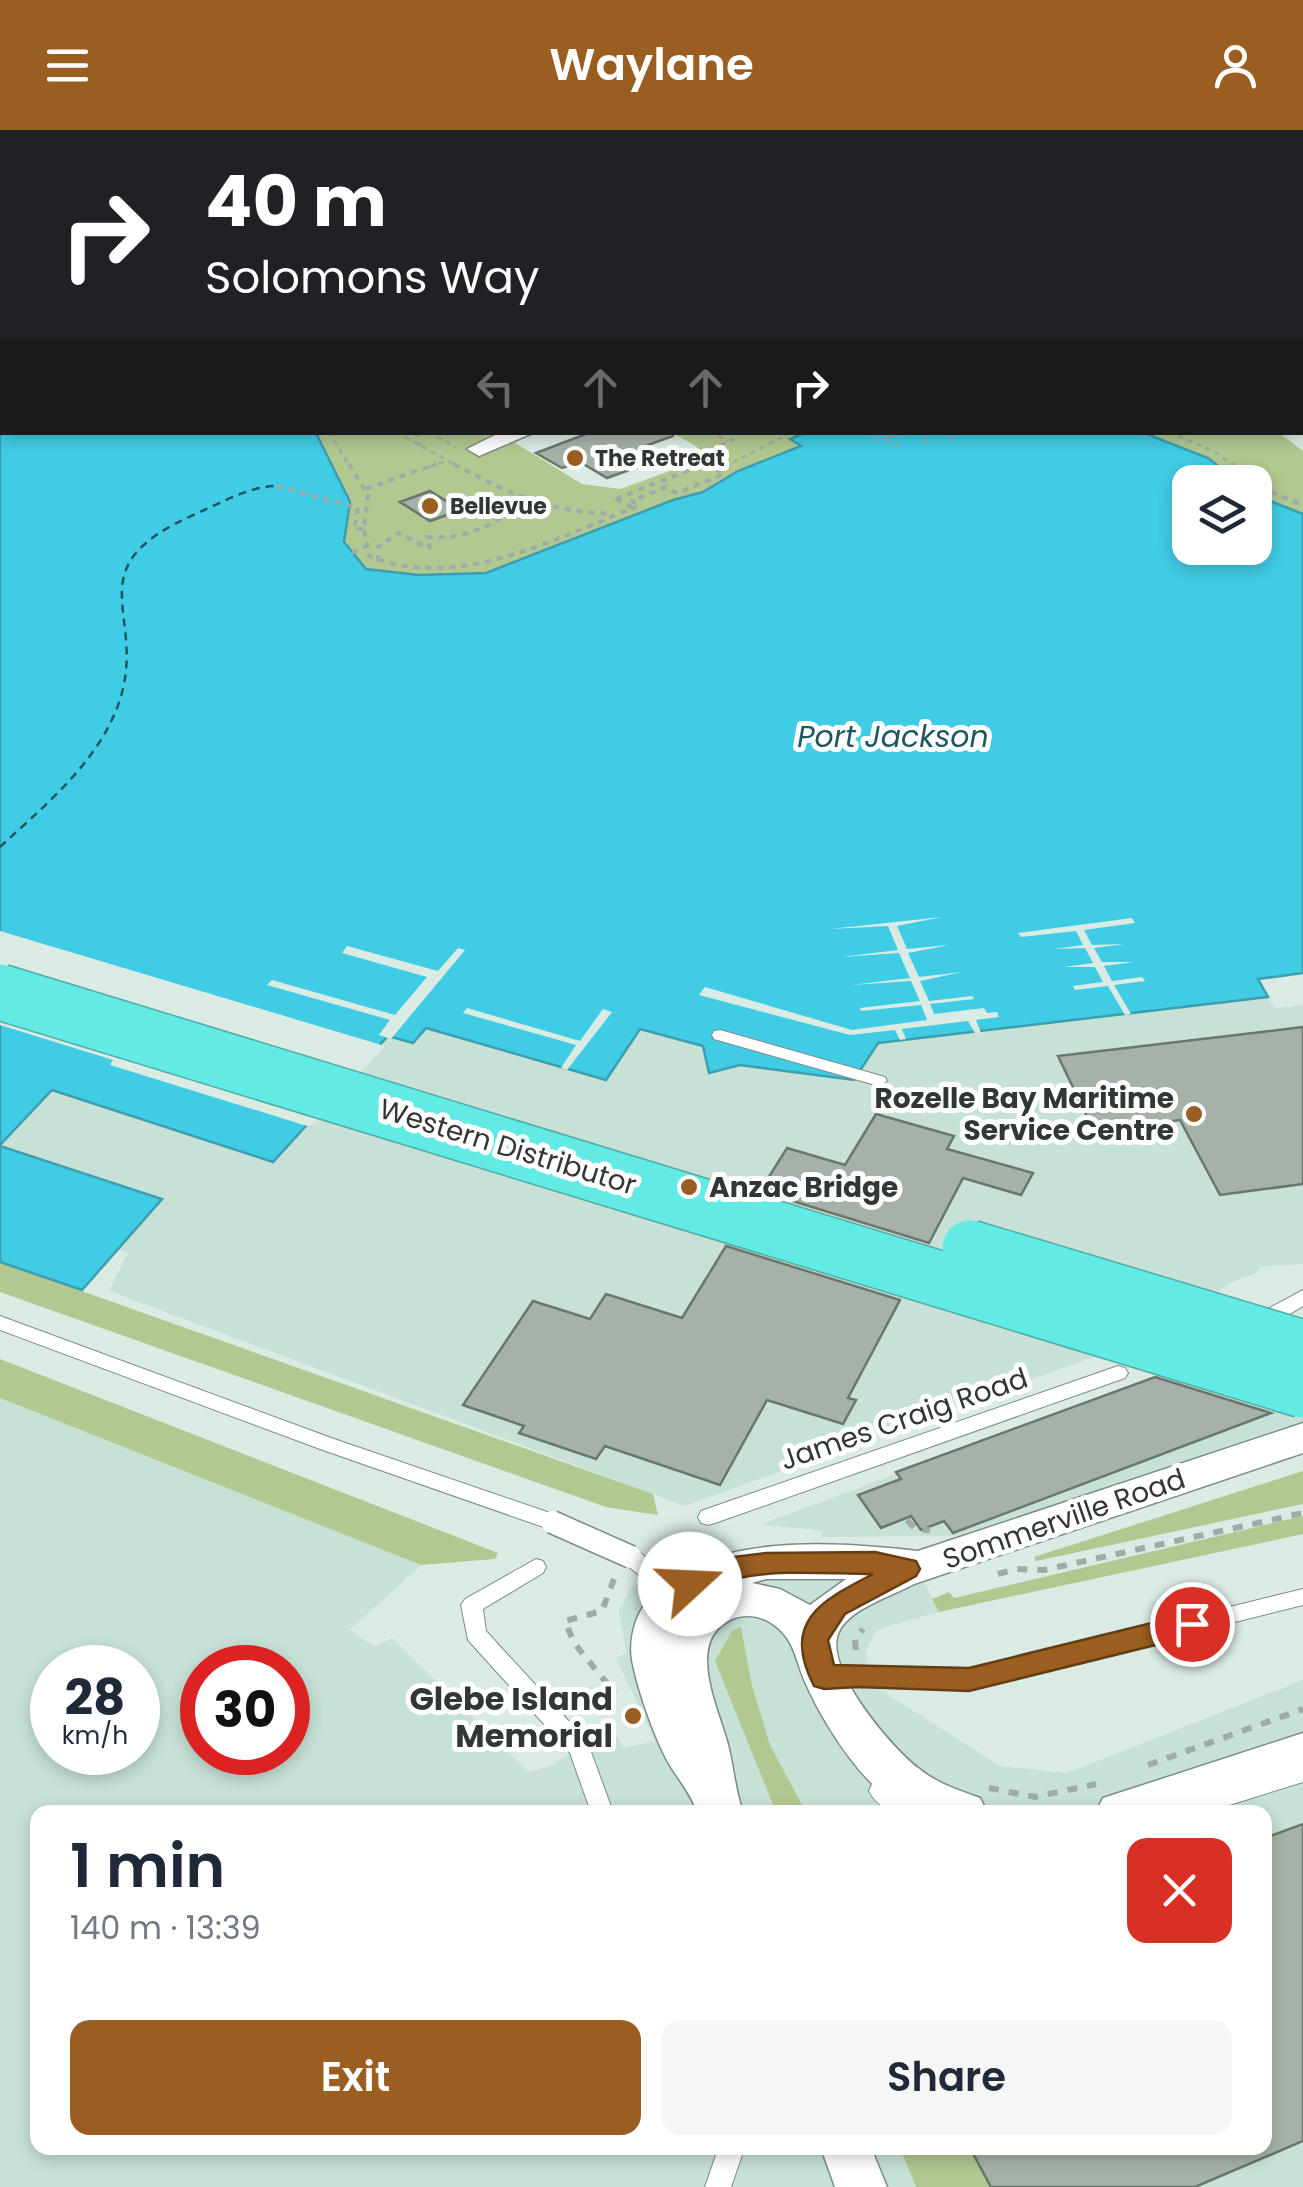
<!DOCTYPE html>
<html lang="en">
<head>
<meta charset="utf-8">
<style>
	:root { --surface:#fff; --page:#f6f6f7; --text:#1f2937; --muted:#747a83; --accent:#9a5e20 }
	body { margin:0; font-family:Poppins,sans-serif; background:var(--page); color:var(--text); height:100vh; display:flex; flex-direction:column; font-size:38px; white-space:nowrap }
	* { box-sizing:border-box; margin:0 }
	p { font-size:32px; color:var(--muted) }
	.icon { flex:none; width:55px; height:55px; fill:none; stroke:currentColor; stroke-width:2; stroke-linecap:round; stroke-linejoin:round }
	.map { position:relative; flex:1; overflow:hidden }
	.details { position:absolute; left:30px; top:1675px; width:1242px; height:350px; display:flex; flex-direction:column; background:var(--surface); border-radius:20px; box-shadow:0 5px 15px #0003 }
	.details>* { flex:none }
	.guide { position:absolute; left:0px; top:0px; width:1305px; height:305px; box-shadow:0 5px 15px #0003; background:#202124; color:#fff; overflow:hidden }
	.fabs { position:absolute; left:1172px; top:335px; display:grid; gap:20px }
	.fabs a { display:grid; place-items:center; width:100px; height:100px; border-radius:20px; background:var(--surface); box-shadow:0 5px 15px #0003; font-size:50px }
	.speed { position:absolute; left:30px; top:1515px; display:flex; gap:20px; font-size:50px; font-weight:700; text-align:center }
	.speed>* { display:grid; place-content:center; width:130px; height:130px; border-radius:50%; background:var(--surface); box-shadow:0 5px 15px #0003; line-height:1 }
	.speed small { font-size:25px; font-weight:400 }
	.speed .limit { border:15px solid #d22; background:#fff; color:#111 }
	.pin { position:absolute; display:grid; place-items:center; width:85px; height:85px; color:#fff; margin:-42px; border:5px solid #fff; border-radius:50%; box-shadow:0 2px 10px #0007 }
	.me { position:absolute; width:110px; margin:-55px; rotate:70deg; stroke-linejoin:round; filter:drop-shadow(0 0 8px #0008) }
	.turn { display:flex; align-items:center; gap:35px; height:210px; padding:0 40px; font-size:45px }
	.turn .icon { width:130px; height:130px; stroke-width:2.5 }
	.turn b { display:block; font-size:70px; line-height:85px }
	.lanes { display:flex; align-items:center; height:95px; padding:0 40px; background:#0003; justify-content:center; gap:50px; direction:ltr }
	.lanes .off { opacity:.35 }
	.round { display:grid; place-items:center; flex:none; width:105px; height:105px; border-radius:20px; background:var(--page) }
	.headline { display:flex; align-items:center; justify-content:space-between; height:170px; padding:0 40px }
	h1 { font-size:60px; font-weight:600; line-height:75px }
	.action { display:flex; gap:20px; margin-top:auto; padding:20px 40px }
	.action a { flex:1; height:115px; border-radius:20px; background:var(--accent); color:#fff; font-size:40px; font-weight:600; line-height:115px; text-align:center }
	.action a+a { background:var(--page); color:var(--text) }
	header { display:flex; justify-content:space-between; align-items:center; height:130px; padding:0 40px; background:var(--accent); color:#fff; font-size:45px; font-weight:600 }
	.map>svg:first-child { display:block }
</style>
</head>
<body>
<header><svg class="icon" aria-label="menu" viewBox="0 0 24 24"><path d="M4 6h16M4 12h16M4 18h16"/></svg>Waylane<svg class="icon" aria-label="person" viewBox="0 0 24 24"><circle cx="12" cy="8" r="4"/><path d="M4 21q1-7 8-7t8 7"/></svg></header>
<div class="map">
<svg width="1303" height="2057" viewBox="0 0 1303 2057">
	<rect width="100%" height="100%" fill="#daebe4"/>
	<path fill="#c7e1d6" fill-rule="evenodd" d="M1267 867 1275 878 1303 875V1134L1259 1137 1258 1142 1230 1153 1140 1210 685 1376 109 1161 128 1123 118 1119 162 1069 0 1016 52 960 273 1032 388 906 426 898 605 949 640 899 703 916 710 943 740 935 853 949 877 913Z
		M1303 1198V1291L957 1406 822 1407V1401L762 1394 1280 1201Z
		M0 1268 421 1435 350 1500 375 1517 392 1508 529 1642 552 1635 611 1598 624 1618 655 1611 616 1528 626 1523 619 1480 631 1458 668 1433 744 1419 909 1420 939 1482 878 1499 865 1522 874 1556 1000 1636 1067 1643 1303 1550V2057H0ZM52 1538H138V1622H52ZM202 1538H288V1622H202ZM38 1682H1265V2018H38Z"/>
	<path fill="#b1c890" d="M316 303H499L582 354 620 359 678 338 666 329 698 317 672 303H804L791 308 802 315 738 341 705 361 673 370 486 443 418 445 366 439 344 412 350 372Z
		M1144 303H1279L1303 321V384L1259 368 1255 365V352H1239L1208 328Z
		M0 1132 653 1364 658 1385 606 1377 0 1162Z
		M0 1229 498 1423 495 1429 421 1435 0 1268Z
		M1303 1341V1374L1036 1431 1034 1427Z
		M1303 1386V1404L939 1482 932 1469 949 1462 954 1468Z
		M741 1497 752 1556 770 1615 806 1682H776L715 1531 732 1501Z
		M900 2018H970L991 2057H916Z"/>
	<path fill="#40cce5" stroke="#3b9fb0" stroke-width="2.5" d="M0 94 2 302 316 303 350 372 344 412 366 439 418 445 486 443 673 370 703 362 738 341 801 316 790 309 804 303H1144L1208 328 1239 352H1190V418H1255V365L1303 384V843L1258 849 1268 867 878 913 854 950 740 935 709 943 703 916 640 899 606 950 426 898 413 913 388 906 273 1032 52 960 0 1015Z
		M0 1016 162 1069 82 1160 0 1132Z"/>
	<path fill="#daebe4" d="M942 787 897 796 907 819 949 815 908 823 919 847 962 842 920 851 929 871 972 866 974 869 930 874 934 884 984 878 987 883 997 882 999 887 976 890 981 903H975L968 891 902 899 906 909 900 910 895 900 850 905 699 865 705 857 852 900 927 890 921 875 861 881 860 878 920 871 911 851 851 855 910 848 899 823 841 827 898 820 888 796 830 799Z
		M1132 788 1135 793 1084 800 1092 815 1124 814 1094 818 1102 832H1134L1104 836 1112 851 1142 847 1145 851 1114 855 1131 884 1125 885 1108 856 1075 860 1073 856 1103 852 1095 837H1064L1093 833 1085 818 1054 819 1083 815 1076 801 1021 807 1018 803Z
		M0 801 385 916 315 993 307 996 110 935 113 930 0 895Z
		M347 816 438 841 458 818 465 820 391 909 379 905 390 890 267 855 272 850 395 885 427 847 342 823Z
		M467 878 580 911 603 879 612 882 567 940 561 938 576 915 463 883Z"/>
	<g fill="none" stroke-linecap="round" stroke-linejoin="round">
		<path stroke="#1e5761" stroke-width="2.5" stroke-dasharray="8 6" stroke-linecap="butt" d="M0 717C43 677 95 635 117 578 153 485 67 439 198 383 222 372 251 356 277 356"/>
	</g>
	<path fill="#a6b2a7" stroke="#6b766c" stroke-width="2.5" d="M591 302H672L673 306 640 318 650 324 644 326 654 331 607 348 580 332 562 338 536 323Z
		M430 361 461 380 430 391 400 372Z
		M1303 897V1054L1220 1065 1180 990 1094 1001 1058 926Z
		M876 984 954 1006 947 1019 1033 1043 1021 1065 963 1048 929 1113 760 1061 787 1018 845 1035Z
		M726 1116 900 1170 848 1268 856 1270 843 1294 767 1270 720 1355 605 1316 596 1329 519 1303 524 1296 463 1275 533 1171 590 1189 606 1164 682 1188Z
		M1155 1247 1271 1283 953 1403 944 1391 921 1400 911 1386 881 1398 858 1365 901 1349 896 1342Z
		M1303 1694V2011L1195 2057H991L970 2018H1265V1708Z"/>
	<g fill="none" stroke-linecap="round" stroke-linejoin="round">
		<defs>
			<path id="service" d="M553 0H564L566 2H556Z
				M835 0H847L849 2H838Z
				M1105 0H1117L1119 2H1108Z
				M720 900 885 947 887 951 879 956 714 909 712 905 714 901Z
				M1303 1160V1176L1280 1190H1266L1264 1185 1266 1180Z
				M0 1186 334 1309 559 1386 562 1392 559 1398 552 1400 320 1319 0 1200Z
				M1118 1236 1125 1238 1128 1243 1125 1248 715 1393 708 1395 701 1393 698 1387 701 1381Z
				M631 1419 638 1421 684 1458 688 1464 684 1470 677 1472 670 1470 624 1433 621 1427 624 1421Z
				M536 1429 543 1431 546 1437 543 1443 483 1479 486 1501 587 1611 613 1682H591L570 1623 468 1510 461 1475 465 1469Z
				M1303 1459V1475L969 1559 858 1554 824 1557 816 1554 813 1548 816 1542 858 1536 969 1541Z
				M1303 1632V1652L1207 1682H1167L1170 1675Z
				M880 1651 915 1675 918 1682C897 1682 880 1682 869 1661L872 1654Z
				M714 2018H740L742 2025 731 2057H705L716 2025Z"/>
			<path id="minor" d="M98 0H118L119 2H100Z
				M448 0H468L469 2H450Z
				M674 0H694L695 2H676Z
				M1215 0H1237L1238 2H1217Z
				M1302 35H1303V47H1302Z
				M1302 110H1303V122H1302Z
				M501 302H535L479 326 467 319Z
				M1303 1293V1323L914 1454C893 1466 847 1479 838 1504 825 1540 891 1617 918 1638 936 1653 958 1660 980 1668L987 1682C964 1682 931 1688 911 1681 868 1666 823 1593 806 1554 795 1531 796 1511 774 1495 762 1486 746 1483 732 1489 683 1511 720 1581 728 1615 734 1638 735 1660 743 1682H697C691 1664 681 1653 671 1637 656 1613 637 1558 632 1530 629 1511 634 1488 646 1473 702 1400 836 1412 918 1421ZM766 1449H846L810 1475 780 1459 752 1453Z
				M1303 1603V1641L1177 1682H1096L1103 1668Z
				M821 2018H871L887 2057H835Z"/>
			<path id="tertiary" d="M971 0H996L997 2H973Z
				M1302 179H1303V196H1302Z"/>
		</defs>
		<use href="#service" stroke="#7b8c85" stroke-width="2"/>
		<use href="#minor" stroke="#7b8c85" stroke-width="3"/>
		<use href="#tertiary" stroke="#7b8c85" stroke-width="3"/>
		<path stroke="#9eaba6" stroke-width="2.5" stroke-dasharray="5 5" stroke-linecap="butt" d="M329 302 350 337
			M396 302 459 337
			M418 302 420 316
			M428 302 456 317
			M709 302 728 311
			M916 302 931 316
			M945 302 955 311
			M1169 302 1215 322 1236 337
			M887 308 901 321
			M873 310 915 302
			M712 319 738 307
			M429 337 448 330
			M698 337 725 326 712 319
			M724 337 792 302"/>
		<path stroke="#9eaba6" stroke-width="4" stroke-dasharray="6 6" stroke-linecap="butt" d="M349 334 368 365 364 399 369 426C460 462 554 408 639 376L632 371 666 357 677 363 724 344 717 340 729 334
			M454 334C509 364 549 382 613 384
			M1232 334 1273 363 1303 375
			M277 356 358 378 354 399H364
			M366 359 436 334
			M616 369 704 334
			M616 369 633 378
			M430 419 427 407C468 410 496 394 527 370
			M352 423 367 416
			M378 431V417L398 403 428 418"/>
		<path stroke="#9eaba6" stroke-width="6" stroke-dasharray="10 10" stroke-linecap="butt" d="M907 1390 916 1400H930
			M657 1422 704 1411
			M998 1444 1017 1439 1044 1440 1303 1383
			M614 1449 602 1481 565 1491 574 1513 615 1563
			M856 1520 855 1510 863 1499
			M1148 1635 1303 1579
			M989 1658 1035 1667 1096 1654"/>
		<use href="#service" fill="#fff" fill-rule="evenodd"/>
		<use href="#minor" fill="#fff" fill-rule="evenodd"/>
		<use href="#tertiary" fill="#fff" fill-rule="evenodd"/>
		<defs>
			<path id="service-bridge" d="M552 1392 631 1427"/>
			<path id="motorway-bridge" d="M0 862 1303 1260
				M970 1118 1303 1218"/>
		</defs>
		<use href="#service-bridge" stroke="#7b8c85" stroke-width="25" stroke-linecap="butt"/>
		<use href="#motorway-bridge" stroke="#50aca6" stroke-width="58" stroke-linecap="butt"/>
		<use href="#service-bridge" stroke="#fff" stroke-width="22"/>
		<use href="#motorway-bridge" stroke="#62ebe4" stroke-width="55"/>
	</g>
	<path fill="#9a5e20" stroke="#643d15" stroke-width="2.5" d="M875 1422 916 1431 920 1439 916 1446 845 1484 828 1510 834 1535 969 1538 1192 1483 1202 1487 1206 1494 1202 1502 1192 1506 969 1561 858 1557 824 1559 814 1556C781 1491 821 1471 873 1444 829 1444 782 1439 739 1448 720 1452 699 1468 680 1462L676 1454 680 1447 734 1427 766 1423Z"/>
	<g fill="#9a5e20" stroke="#fff" stroke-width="4">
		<circle cx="575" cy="328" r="10"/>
		<circle cx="430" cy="376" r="10"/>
		<circle cx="1194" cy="984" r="10"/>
		<circle cx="689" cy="1057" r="10"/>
		<circle cx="633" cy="1586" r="10"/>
	</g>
	<g text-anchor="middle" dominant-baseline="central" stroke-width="10" stroke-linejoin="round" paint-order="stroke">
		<g font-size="22" font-weight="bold" fill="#303734" stroke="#fff" text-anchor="start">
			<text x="595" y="328">The Retreat</text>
			<text x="450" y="376">Bellevue</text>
		</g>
		<g font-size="28" font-weight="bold" fill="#303734" stroke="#fff" text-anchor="end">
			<text x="1174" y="968">Rozelle Bay Maritime<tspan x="1174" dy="32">Service Centre</tspan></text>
			<text x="709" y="1057" text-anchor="start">Anzac Bridge</text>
		</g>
		<g font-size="28" fill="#303734" stroke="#fff">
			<text transform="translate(508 1017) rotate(17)">Western Distributor</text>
			<text transform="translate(904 1289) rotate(-19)">James Craig Road</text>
			<text transform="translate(1064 1389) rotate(-19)">Sommerville Road</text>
		</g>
		<g font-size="30" font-style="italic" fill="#1e5761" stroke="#fff">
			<text x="893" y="606">Port Jackson</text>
		</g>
		<g font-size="32" font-weight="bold" fill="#303734" stroke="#fff" text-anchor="end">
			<text x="613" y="1568">Glebe Island<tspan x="613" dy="37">Memorial</tspan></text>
		</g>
	</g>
</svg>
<div class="fabs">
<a><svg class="icon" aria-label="layers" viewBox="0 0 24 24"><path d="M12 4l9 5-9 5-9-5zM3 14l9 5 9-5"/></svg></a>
</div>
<div class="speed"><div>28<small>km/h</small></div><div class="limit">30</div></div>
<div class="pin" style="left:1192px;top:1494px;background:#d93025"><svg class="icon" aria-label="arrive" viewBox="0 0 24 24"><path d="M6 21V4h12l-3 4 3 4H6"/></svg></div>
<svg class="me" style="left:690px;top:1454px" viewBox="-20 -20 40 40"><circle r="19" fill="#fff"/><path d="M0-13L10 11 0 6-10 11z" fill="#9a5e20"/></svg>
<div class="guide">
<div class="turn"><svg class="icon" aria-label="right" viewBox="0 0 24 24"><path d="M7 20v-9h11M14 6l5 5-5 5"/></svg><div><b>40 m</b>Solomons Way</div></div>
<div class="lanes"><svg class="icon off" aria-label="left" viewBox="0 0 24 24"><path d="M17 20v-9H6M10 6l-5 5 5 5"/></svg><svg class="icon off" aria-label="ahead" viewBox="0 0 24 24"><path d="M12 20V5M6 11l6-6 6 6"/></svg><svg class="icon off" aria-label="ahead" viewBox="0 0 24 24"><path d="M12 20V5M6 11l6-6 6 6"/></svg><svg class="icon" aria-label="right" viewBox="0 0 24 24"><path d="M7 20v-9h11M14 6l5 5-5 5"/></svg></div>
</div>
<section class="details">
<div class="headline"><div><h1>1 min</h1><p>140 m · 13:39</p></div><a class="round" style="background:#d93025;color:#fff"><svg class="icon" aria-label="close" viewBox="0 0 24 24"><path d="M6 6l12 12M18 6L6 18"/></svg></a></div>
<div class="action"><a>Exit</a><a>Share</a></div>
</section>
</div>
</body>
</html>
